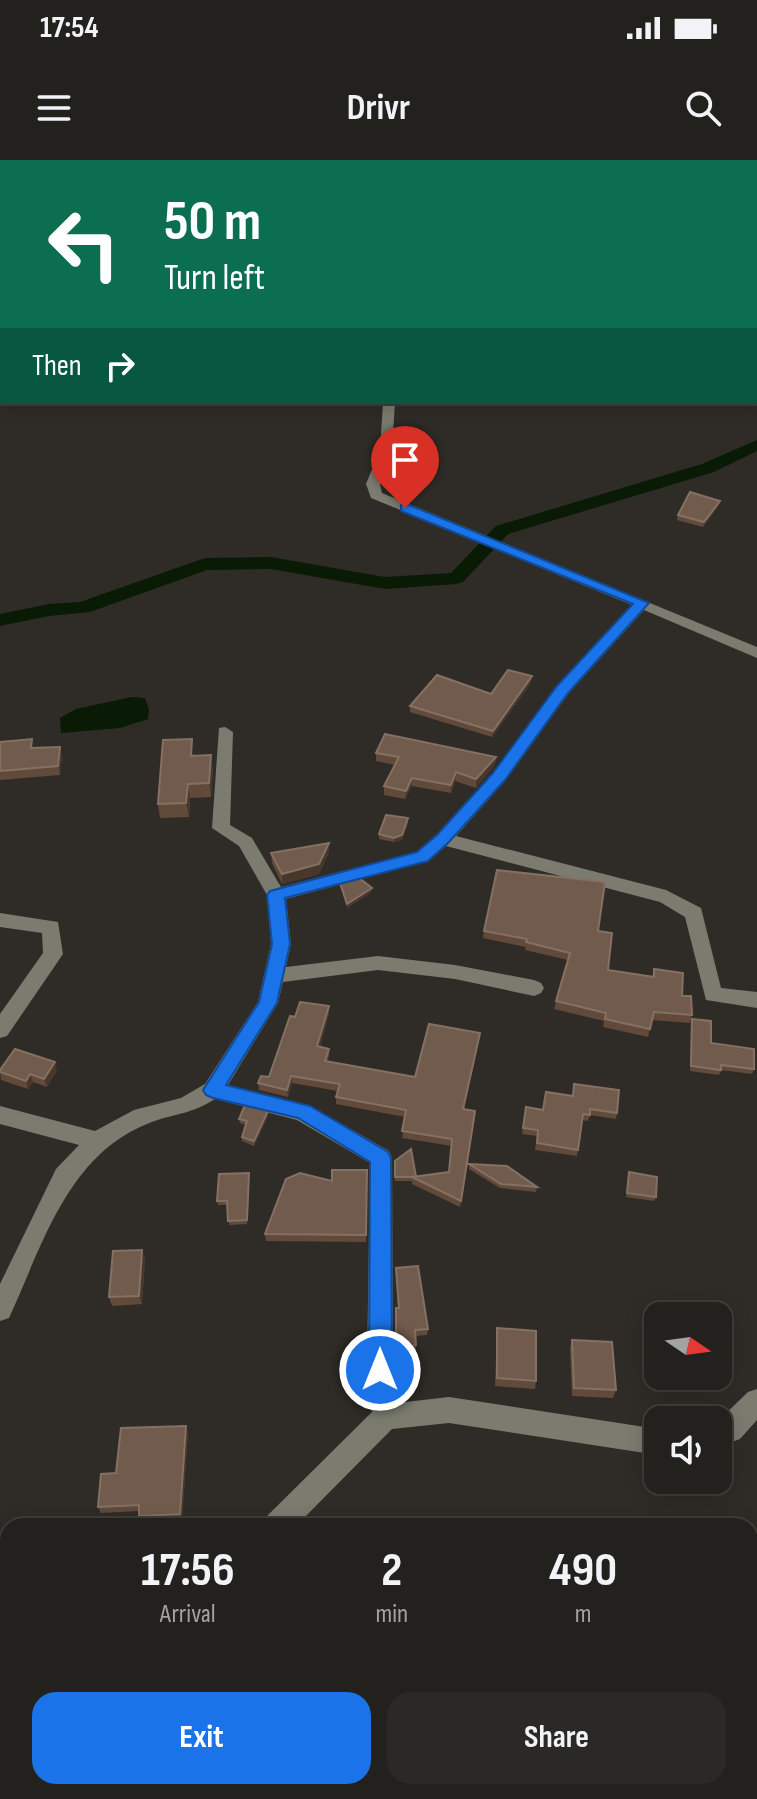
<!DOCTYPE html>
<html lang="en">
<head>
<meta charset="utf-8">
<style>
	:root { --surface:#23211d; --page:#2b2926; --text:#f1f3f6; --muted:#a3a3a4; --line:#403e3b; --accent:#1a73e8 }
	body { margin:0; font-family:"Sofia Sans Condensed",sans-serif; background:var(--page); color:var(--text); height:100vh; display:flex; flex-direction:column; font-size:30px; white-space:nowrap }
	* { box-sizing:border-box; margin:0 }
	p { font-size:26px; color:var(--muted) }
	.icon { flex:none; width:44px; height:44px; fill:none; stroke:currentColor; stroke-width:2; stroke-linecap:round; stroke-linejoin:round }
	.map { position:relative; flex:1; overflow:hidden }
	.sheet { position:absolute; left:0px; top:1358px; width:758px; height:282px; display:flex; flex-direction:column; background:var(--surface); border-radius:24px 24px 0 0; box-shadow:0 4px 20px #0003,0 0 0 2px var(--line) }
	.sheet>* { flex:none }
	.hud { position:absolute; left:0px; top:0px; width:758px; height:244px; box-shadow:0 4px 20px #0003,0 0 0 2px var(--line); background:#0b6e4f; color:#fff; overflow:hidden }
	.needle { width:52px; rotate:103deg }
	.fabs { position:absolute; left:644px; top:1142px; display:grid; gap:16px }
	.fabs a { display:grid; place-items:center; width:88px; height:88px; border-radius:16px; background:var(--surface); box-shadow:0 4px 20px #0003,0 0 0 2px var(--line); font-size:40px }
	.pin { position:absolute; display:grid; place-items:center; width:68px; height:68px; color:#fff; margin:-82px -34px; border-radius:50% 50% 50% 0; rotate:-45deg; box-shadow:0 0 8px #0007 }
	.pin .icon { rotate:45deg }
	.me { position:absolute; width:88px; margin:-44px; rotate:0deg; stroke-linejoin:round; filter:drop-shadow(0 0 6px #0008) }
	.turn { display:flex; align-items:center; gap:28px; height:168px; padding:0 32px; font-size:36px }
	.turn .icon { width:104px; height:104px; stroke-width:2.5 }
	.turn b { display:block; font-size:56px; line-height:68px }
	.then { display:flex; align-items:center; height:76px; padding:0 32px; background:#0003; gap:16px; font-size:30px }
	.eta { display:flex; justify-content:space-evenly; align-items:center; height:136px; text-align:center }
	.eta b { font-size:48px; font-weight:700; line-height:56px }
	.cta { display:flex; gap:16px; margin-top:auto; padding:16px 32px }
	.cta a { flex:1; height:92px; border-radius:24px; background:var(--accent); color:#fff; font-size:32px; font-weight:700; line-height:92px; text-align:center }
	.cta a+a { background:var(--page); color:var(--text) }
	.status { display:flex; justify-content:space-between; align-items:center; height:56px; padding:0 40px; background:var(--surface); direction:ltr }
	.status svg { height:22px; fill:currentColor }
	header { display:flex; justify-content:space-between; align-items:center; height:104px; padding:0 32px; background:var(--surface); font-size:36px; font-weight:700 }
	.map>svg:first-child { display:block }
</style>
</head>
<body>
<div class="status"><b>17:54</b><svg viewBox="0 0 49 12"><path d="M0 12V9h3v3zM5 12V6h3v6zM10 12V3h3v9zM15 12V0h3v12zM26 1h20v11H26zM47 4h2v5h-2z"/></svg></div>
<header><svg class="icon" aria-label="menu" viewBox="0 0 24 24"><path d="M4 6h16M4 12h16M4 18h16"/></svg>Drivr<svg class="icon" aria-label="search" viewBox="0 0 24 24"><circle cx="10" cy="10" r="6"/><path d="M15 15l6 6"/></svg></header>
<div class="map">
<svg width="757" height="1639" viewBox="0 0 757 1639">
	<rect width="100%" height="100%" fill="#2f2c27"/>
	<path fill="#091a05" d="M132 537 145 538 149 549 148 559 120 568 61 573 60 558 76 549Z"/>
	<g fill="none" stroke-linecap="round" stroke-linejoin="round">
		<path fill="#091a05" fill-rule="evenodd" d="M757 280V291L714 312 508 374 463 422 456 424 385 429 271 409 207 410 90 452 49 456 0 466V454L49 444 80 442 205 398 271 397 385 417 451 413 496 366 702 304Z"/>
		<path fill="#7b7c6f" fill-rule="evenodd" d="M0 0H8L9 2 2 4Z
			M2 214V222L0 223V215Z
			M383 242H395L392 290 380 324 382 333 757 487V498L644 450 569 533 505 621 456 676 666 730 701 748 721 828 757 832V848L706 840 685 757 660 742 446 686 428 701 286 739 291 784 286 807 378 796 455 805 534 820 541 823 544 828 541 833 534 836 455 819 378 810 283 822 278 843 228 925 311 946 389 991 392 998 393 1210 397 1243 449 1237 658 1269V1295L449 1263 392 1269 296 1366H263L267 1356 372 1252 367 1210 370 1003 297 960 215 939C188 956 173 953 147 964 67 996 42 1087 9 1158L0 1161V1124L56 1009 79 985 0 964V946L95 971 134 950 181 938 205 924 258 842 271 784 267 735 239 686 212 668 219 568 225 567 233 572 230 665 252 678 281 727 416 692 437 675 493 613 557 527 632 445 371 338 366 324 380 290Z
			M0 753 58 762 63 794 7 876 0 878V854L43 793 42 773 0 767Z
			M757 1229V1260L740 1279 718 1287V1261L748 1232Z
			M0 1388 8 1389V1417L0 1416Z"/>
	</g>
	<path fill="#624a3a" d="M719 345 703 367 677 360 678 355Z
		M531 523 492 577 410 552V546L491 534Z
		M0 582 34 588 62 595 60 615 0 620Z
		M194 593V596L213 609 211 637 190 638 189 657 160 658 158 644Z
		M376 593 496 597 495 605 476 628 455 621 451 633 412 626 405 639 384 635V626L395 605 376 601Z
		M408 663 402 680 394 682 379 679V674Z
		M329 692 319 714 282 724 272 703 271 693Z
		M484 771H598L608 810 652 816 654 809 682 836 692 855 690 863 652 860 648 877 603 867 604 861 554 849 568 800 525 790 526 787 483 778Z
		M329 853 320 887 329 889V896L327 902 415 917 479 880 464 949 475 958 460 1047 412 1024V1021H395V1001L416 1016 449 1012 452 986 402 978 405 957 336 944V937L338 931 292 923 288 937 259 930 258 923 269 917 295 857Z
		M692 859 711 883 754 909 752 914 721 910 719 915 690 911 691 863Z
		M0 910H57L47 927 33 922 28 929 1 920Z
		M572 936 617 953 616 959 590 955 588 961 582 960 577 996 535 990 537 976 522 974 526 947 543 950Z
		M268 951V956L254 986 242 981V977L246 965 240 963 239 959Z
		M469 1004 537 1027 536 1032 500 1028 469 1009Z
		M367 1010 366 1082 266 1081 265 1074Z
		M629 1012 656 1037 654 1041 626 1037Z
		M249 1018 247 1064 229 1065 228 1045H218L217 1041Z
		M145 1098 142 1144 112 1146 109 1137Z
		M396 1108 428 1169 427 1175 416 1176V1192L396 1193V1148H398Z
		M497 1168 536 1221 535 1229 495 1226Z
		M572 1180 616 1230 613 1238 572 1236 570 1188Z
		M188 1272 182 1360 141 1362 139 1356V1351L101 1353 98 1347 116 1313Z"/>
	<path fill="#48372b" d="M720 341 719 345 703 367 704 362Z
		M532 516 531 523 492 577 493 571Z
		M60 587 62 595 60 615 58 606Z
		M211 595 213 609 211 637 209 623Z
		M496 597 495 605 476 628V619Z
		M456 612 455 621 451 633V625Z
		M412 618V626L405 639 406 631Z
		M188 624 190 638 189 657 186 643Z
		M408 658V663L402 680 394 682V678Z
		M329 683V692L319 714 282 724V714Z
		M372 728V732L347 749V744Z
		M329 846V853L318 894 317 886Z
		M480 873 479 880 462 956 463 949Z
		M55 902 57 910 47 927 44 919Z
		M30 914 33 922 28 929 26 921Z
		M291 916 292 923 288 937 287 930Z
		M268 951V956L254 986V981Z
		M142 1090 145 1098 142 1144 139 1136Z
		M186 1266 188 1272 182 1360 180 1354Z"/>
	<path fill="#715b4c" stroke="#847164" stroke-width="2" d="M690 332 720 341 704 362 678 355Z
		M508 510 532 516 493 571 410 546 437 515 491 534Z
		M385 574 496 597 476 619 456 612 451 625 412 618 406 631 384 626 399 597 376 593Z
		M32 579 31 588 60 587 58 606 0 611V582Z
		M192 579 191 596 211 595 209 623 188 624 186 643 158 644 163 580Z
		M386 655 408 658 402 675 394 678 379 674Z
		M329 683 319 704 282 714 271 693Z
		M497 710 605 722 598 771 612 773 608 810 654 817V809L683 813 682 836H691L692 855 654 852 650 869 605 859 606 853 556 841 570 793 526 782 527 779 484 771Z
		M359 718 372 728 347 744 340 723Z
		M300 842 329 846 317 886 329 889 325 901 415 917 429 864 480 873 463 949 475 951 461 1041 412 1017 449 1012 452 979 402 971 406 950 336 937 340 924 291 916 287 930 258 923 261 916 269 917 290 856 295 857Z
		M692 859 711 861V883L754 889V909L721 905V910L691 906Z
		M15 889 55 902 44 919 30 914 26 921 0 912V910Z
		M574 924 619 930 617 953 590 949V955L583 954 578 990 537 983 538 970 523 968 526 947 543 950 546 932 573 936Z
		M245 945 268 951 254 981 242 977 247 961 239 959Z
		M411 989 416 1017H395V1001Z
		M469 1004 507 1006 537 1027 501 1024Z
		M332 1010H367L366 1075 265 1074 286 1019 300 1013 332 1021Z
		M629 1012 657 1017 656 1037 627 1033Z
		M249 1013 247 1060 228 1061 227 1041H217L219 1014Z
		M142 1090 139 1136 109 1137 113 1091Z
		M418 1106 428 1169 415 1170 416 1185 396 1187V1148H399L396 1108Z
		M497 1168 536 1171V1221L497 1218Z
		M572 1180 612 1182 616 1230 574 1228Z
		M186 1266 180 1354 139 1356V1345L98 1347 101 1314 116 1313 121 1268Z"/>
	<path fill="#1a73e8" stroke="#114b97" stroke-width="2" d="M401 345H409L649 443 568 533 505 620 448 683 428 701 285 738 290 784 277 843 226 925 310 946 388 992 391 998 392 1210 388 1218 380 1221 372 1218 369 1210 370 1002 298 958 213 938 206 935 203 930 259 842 272 784 267 735 270 731 417 692 437 675 493 613 557 526 633 444 401 351Z"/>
</svg>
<div class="fabs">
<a><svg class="needle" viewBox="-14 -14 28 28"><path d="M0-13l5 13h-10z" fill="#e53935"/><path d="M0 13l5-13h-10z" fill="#a3a3a4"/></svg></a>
<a><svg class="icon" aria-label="sound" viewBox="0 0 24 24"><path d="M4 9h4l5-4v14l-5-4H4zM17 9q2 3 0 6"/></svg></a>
</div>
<div class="pin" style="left:405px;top:348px;background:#d93025"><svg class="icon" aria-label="arrive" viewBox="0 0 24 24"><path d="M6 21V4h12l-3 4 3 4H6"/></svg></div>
<svg class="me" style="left:380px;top:1210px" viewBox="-20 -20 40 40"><circle r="17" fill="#1a73e8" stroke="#fff" stroke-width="3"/><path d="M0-11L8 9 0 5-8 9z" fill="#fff"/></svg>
<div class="hud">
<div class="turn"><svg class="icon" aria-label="left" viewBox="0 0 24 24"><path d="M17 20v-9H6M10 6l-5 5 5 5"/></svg><div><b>50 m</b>Turn left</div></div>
<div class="then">Then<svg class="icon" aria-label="right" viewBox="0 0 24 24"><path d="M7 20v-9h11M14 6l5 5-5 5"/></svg></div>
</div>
<section class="sheet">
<div class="eta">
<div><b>17:56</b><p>Arrival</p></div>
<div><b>2</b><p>min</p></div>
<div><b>490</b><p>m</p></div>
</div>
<div class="cta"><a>Exit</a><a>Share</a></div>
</section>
</div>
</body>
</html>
